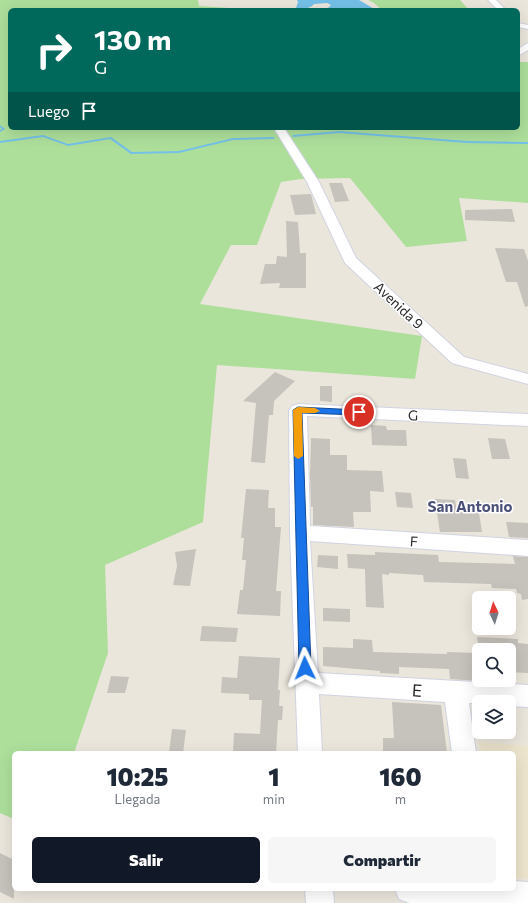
<!DOCTYPE html>
<html lang="es">
<head>
<meta charset="utf-8">
<style>
	:root { --surface:#fff; --page:#f6f6f7; --text:#1f2937; --muted:#747a83; --accent:#111827 }
	body { margin:0; font-family:Commissioner,sans-serif; background:var(--page); color:var(--text); height:100vh; display:flex; flex-direction:column; font-size:15px; white-space:nowrap }
	* { box-sizing:border-box; margin:0 }
	p { font-size:13px; color:var(--muted) }
	.icon { flex:none; width:22px; height:22px; fill:none; stroke:currentColor; stroke-width:2; stroke-linecap:round; stroke-linejoin:round }
	.map { position:relative; flex:1; overflow:hidden }
	.details { position:absolute; left:12px; top:751px; width:504px; height:140px; display:flex; flex-direction:column; background:var(--surface); border-radius:6px; box-shadow:0 4px 16px #0002 }
	.details>* { flex:none }
	.top-card { position:absolute; left:8px; top:8px; width:512px; height:122px; border-radius:6px; box-shadow:0 4px 16px #0002; background:#00695c; color:#fff; overflow:hidden }
	.needle { width:26px; rotate:356deg }
	.tools { position:absolute; left:472px; top:591px; display:grid; gap:8px }
	.tools a { display:grid; place-items:center; width:44px; height:44px; border-radius:6px; background:var(--surface); box-shadow:0 4px 16px #0002; font-size:20px }
	.pin { position:absolute; display:grid; place-items:center; width:34px; height:34px; color:#fff; margin:-17px; border:2px solid #fff; border-radius:50%; box-shadow:0 1px 4px #0007 }
	.me { position:absolute; width:44px; margin:-22px; rotate:358deg; stroke-linejoin:round; filter:drop-shadow(0 0 3px #0008) }
	.turn { display:flex; align-items:center; gap:14px; height:84px; padding:0 20px; font-size:18px }
	.turn .icon { width:52px; height:52px; stroke-width:2.5 }
	.turn b { display:block; font-size:28px; line-height:34px }
	.then { display:flex; align-items:center; height:38px; padding:0 20px; background:#0003; gap:8px; font-size:15px }
	.eta { display:flex; justify-content:space-evenly; align-items:center; height:68px; text-align:center }
	.eta b { font-size:24px; font-weight:800; line-height:28px }
	.button { display:flex; gap:8px; margin-top:auto; padding:8px 20px }
	.button a { flex:1; height:46px; border-radius:6px; background:var(--accent); color:#fff; font-size:16px; font-weight:800; line-height:46px; text-align:center }
	.button a+a { background:var(--page); color:var(--text) }
	.map>svg:first-child { display:block }
</style>
</head>
<body>
<div class="map">
<svg width="528" height="903" viewBox="0 0 528 903">
	<rect width="100%" height="100%" fill="#ebe6dc"/>
	<path fill="#ece4cc" d="M479 742 528 746V879L514 878V753H480Z"/>
	<path fill="#addf9b" d="M0 0H198L199 6 259 10H10V128H518V62H528V203L459 198 467 241 406 247 350 178 301 179 281 182 257 245H231L200 304 422 336 415 379 217 365 203 522 105 565 108 653 74 753H14V819L0 813Z
		M368 0H460L469 10H382L374 3Z"/>
	<path fill="#74c0e8" d="M297 0H359L376 10H312L328 8 331 5 327 3 314 4C309 10 302 8 296 8L298 2Z"/>
	<g fill="none" stroke-linecap="round" stroke-linejoin="round">
		<path fill="#74c0e8" fill-rule="evenodd" d="M0 125 5 129 0 132V130L2 129 0 127Z
			M339 131 467 141 528 142V144L467 143 339 133 293 137 292 136 293 135Z
			M43 135 68 144 111 137 132 152 179 151 233 138 273 137 275 138 273 139 233 140 179 153 131 154 110 139 68 146 43 137 0 143V141Z"/>
	</g>
	<path fill="#c6c2bc" d="M329 183H342L349 201 335 202Z
		M311 194 316 214 295 215 290 195Z
		M512 209 515 222 465 220V210Z
		M286 221 298 222 300 253H306V288H279L280 283 260 284 265 264H276L277 256 287 257Z
		M495 248 524 249 528 261V306L525 307 517 282H506Z
		M275 372 295 381 274 401 273 415H269L265 463 251 462 256 403 243 401Z
		M320 386H332V402L320 401Z
		M371 425 386 426 387 430H406L407 446 372 445Z
		M311 438 330 439V455H347V470L382 471 384 492 370 491 371 512H353L354 527 313 525V507H311L310 475Z
		M488 438 505 439 510 459H492Z
		M453 458 466 459 469 479 456 478Z
		M246 489 269 490 268 508H275V527H281L276 591H281L280 616 237 614 240 590H243L246 560H242L244 538H241Z
		M395 492 411 493 413 508 397 507Z
		M435 499 455 500 457 512 479 513 482 532H440Z
		M506 522 528 523V538L509 537Z
		M196 549 190 586 173 585 177 566 175 552Z
		M375 552 438 555 439 562 515 564 513 556 528 557V599L522 600 521 594 517 593 516 589 492 588 491 584 424 582 423 575 389 573V575L382 574 384 608 366 607 365 569 348 568 347 554 375 555Z
		M318 555 338 556V569L317 567Z
		M323 608 350 609V622L323 621Z
		M202 626 238 628 236 642 200 641Z
		M477 637 518 639V643L528 644V673L509 672V650H479Z
		M353 639 372 640 373 652 447 654V652L479 653V681L450 679 449 669 399 667V674L380 673V671L323 666V647L353 648Z
		M239 656 280 658 278 690H280L279 706H283L282 720H278L276 753H233L234 733 260 734 262 700H249V694L221 693 222 677 237 678Z
		M111 676 129 677 125 693H107Z
		M392 702 441 705 447 753H383V738H394Z
		M172 729 186 730 183 753H169Z
		M0 853 14 860V899L0 892Z"/>
	<g fill="none" stroke-linecap="round" stroke-linejoin="round">
		<defs>
			<path id="minor" d="M488 0H496L506 10H498Z
				M518 23 528 25V29L518 27Z
				M528 43V50L518 56V49Z
				M274 128H284L319 182 356 258 464 357 528 374V384L452 363 345 263 307 182Z
				M298 404 528 414V426L307 416 310 526 528 540V556L310 541 318 673 528 685V707L509 706V702L469 703 476 753H452L445 702 319 694 322 753H298L290 533 289 410 292 406Z
				M514 881 528 882V903H409L399 899 395 889H514Z
				M305 889H333L334 903H306Z"/>
		</defs>
		<use href="#minor" stroke="#d1d3e1" stroke-width="2"/>
		<use href="#minor" fill="#fff" fill-rule="evenodd"/>
	</g>
	<path fill="#1a73e8" stroke="#114b97" d="M298 407 359 410 363 412 359 415 302 413 311 668 309 672 305 673 301 672 299 668 293 410Z"/>
	<path fill="#f59e0b" d="M298 407 315 408 320 411 315 413H302L303 456 298 459 294 456 293 410Z"/>
	<g text-anchor="middle" dominant-baseline="central" stroke-width="3" stroke-linejoin="round" paint-order="stroke">
		<g font-size="14" fill="#292929" stroke="#fff">
			<text transform="translate(399 305) rotate(43)">Avenida 9</text>
			<text transform="translate(413 415) rotate(2)">G</text>
			<text transform="translate(414 541) rotate(4)">F</text>
		</g>
		<g font-size="15" font-weight="bold" fill="#4c5178" stroke="#fff">
			<text x="470" y="506">San Antonio</text>
		</g>
		<g font-size="17" fill="#292929" stroke="#fff">
			<text transform="translate(417 690) rotate(4)">E</text>
		</g>
	</g>
</svg>
<div class="tools">
<a><svg class="needle" viewBox="-14 -14 28 28"><path d="M0-13l5 13h-10z" fill="#e53935"/><path d="M0 13l5-13h-10z" fill="#747a83"/></svg></a>
<a><svg class="icon" aria-label="search" viewBox="0 0 24 24"><circle cx="10" cy="10" r="6"/><path d="M15 15l6 6"/></svg></a>
<a><svg class="icon" aria-label="layers" viewBox="0 0 24 24"><path d="M12 4l9 5-9 5-9-5zM3 14l9 5 9-5"/></svg></a>
</div>
<div class="pin" style="left:359px;top:412px;background:#d93025"><svg class="icon" aria-label="arrive" viewBox="0 0 24 24"><path d="M6 21V4h12l-3 4 3 4H6"/></svg></div>
<svg class="me" style="left:305px;top:668px" viewBox="-20 -20 40 40"><path d="M0-17L14 15 0 8-14 15z" fill="#1a73e8" stroke="#fff" stroke-width="4"/></svg>
<div class="top-card">
<div class="turn"><svg class="icon" aria-label="right" viewBox="0 0 24 24"><path d="M7 20v-9h11M14 6l5 5-5 5"/></svg><div><b>130 m</b>G</div></div>
<div class="then">Luego<svg class="icon" aria-label="arrive" viewBox="0 0 24 24"><path d="M6 21V4h12l-3 4 3 4H6"/></svg></div>
</div>
<section class="details">
<div class="eta">
<div><b>10:25</b><p>Llegada</p></div>
<div><b>1</b><p>min</p></div>
<div><b>160</b><p>m</p></div>
</div>
<div class="button"><a>Salir</a><a>Compartir</a></div>
</section>
</div>
</body>
</html>
